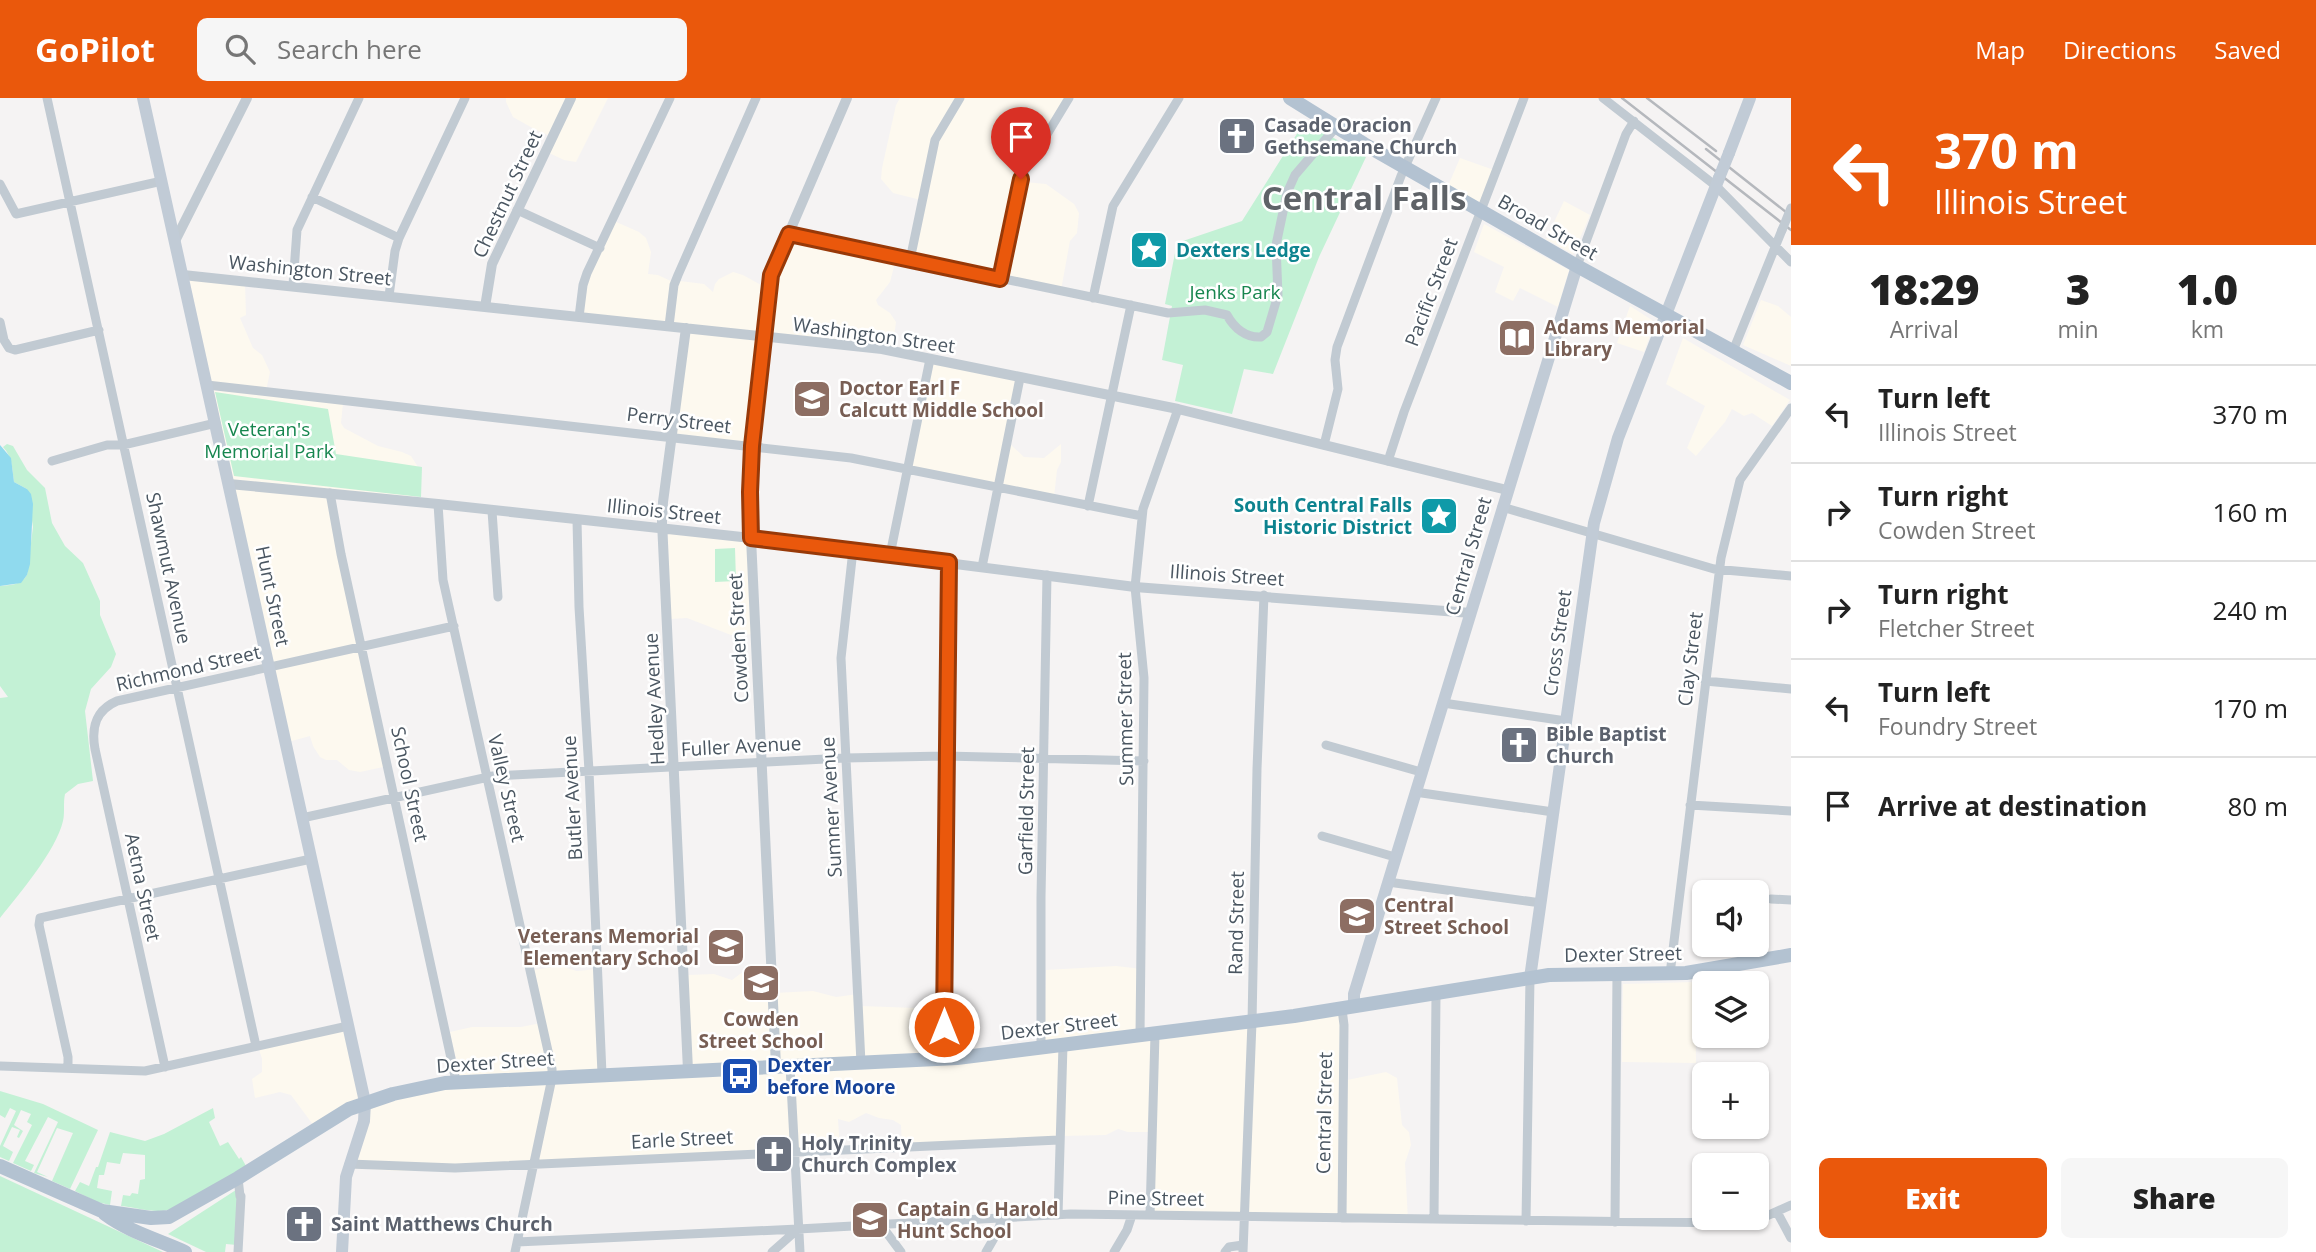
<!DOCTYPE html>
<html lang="en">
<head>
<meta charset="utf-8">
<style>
	:root { --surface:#fff; --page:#f6f6f6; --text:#222; --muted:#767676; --line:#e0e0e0; --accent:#ea580c }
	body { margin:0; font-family:"Open Sans",sans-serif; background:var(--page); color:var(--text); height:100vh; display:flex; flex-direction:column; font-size:26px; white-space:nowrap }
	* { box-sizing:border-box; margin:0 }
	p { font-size:23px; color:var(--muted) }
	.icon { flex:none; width:38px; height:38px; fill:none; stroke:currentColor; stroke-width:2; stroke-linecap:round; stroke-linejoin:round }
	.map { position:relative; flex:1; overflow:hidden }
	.side { display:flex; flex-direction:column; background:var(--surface); width:525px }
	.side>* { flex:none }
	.top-card { background:#ea580c; color:#fff; overflow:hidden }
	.tools { position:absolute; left:1692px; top:782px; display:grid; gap:14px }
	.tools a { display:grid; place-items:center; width:77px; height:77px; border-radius:10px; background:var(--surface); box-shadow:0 2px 5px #0004; font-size:35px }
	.pin { position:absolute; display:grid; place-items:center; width:60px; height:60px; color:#fff; margin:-72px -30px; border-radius:50% 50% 50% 0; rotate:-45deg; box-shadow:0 0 7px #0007 }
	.pin .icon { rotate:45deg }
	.me { position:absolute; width:77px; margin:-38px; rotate:0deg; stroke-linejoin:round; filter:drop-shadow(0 0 5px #0008) }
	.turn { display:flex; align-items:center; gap:24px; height:147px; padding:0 28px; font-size:32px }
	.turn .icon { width:91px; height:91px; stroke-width:2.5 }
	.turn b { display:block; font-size:49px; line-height:60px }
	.eta { display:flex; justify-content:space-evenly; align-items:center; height:119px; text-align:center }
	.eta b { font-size:42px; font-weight:800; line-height:49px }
	.button { display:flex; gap:14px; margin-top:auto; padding:14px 28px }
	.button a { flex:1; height:80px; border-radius:10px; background:var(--accent); color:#fff; font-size:28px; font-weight:800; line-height:80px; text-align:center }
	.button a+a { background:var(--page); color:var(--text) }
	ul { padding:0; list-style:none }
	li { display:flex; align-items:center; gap:21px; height:98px; padding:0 28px; border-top:2px solid var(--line) }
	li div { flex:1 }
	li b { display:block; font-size:26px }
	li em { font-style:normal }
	header { display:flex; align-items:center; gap:42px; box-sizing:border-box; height:98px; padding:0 35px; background:var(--accent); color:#fff }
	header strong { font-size:33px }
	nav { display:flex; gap:38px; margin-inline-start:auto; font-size:24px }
	.search { width:490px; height:63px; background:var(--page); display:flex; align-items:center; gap:18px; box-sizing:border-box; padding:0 24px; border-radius:10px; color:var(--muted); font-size:26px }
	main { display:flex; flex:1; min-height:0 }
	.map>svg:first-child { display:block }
</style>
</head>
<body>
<header>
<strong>GoPilot</strong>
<div class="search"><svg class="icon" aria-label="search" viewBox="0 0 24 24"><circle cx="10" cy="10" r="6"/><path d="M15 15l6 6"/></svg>Search here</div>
<nav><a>Map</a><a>Directions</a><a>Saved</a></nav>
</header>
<main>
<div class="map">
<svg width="1791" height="1154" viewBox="0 0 1791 1154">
	<rect width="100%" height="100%" fill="#f5f3f3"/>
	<path fill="#fdf9ef" d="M506 0H608L576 64 564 62 547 54 553 39 536 32 513 19 506 4Z
		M900 0H1073L1024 80 1025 84 1046 86 1074 106 1079 115 1077 135 1070 143 1061 192 912 162 921 102 893 95 881 81 882 70 896 7Z
		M1460 60 1494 72 1481 105 1448 88Z
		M1564 103 1590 117 1573 156 1546 141Z
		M614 123 639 134 646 140 651 154 648 176 658 177 675 185 680 183 704 186 713 194 715 186 719 181 733 174 743 177 761 187 771 189 792 140 896 161 890 184 876 202 878 207 890 215 896 224 892 253 767 238 752 350 676 342 689 231 582 219 589 180Z
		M1484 126 1569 172 1558 209 1520 190 1513 203 1495 194 1504 169 1474 154Z
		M189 180 245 185 246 217 240 220 253 250 262 257 270 274 266 293 343 305 341 325 344 330 378 348 402 354 411 358 418 369 413 404 332 398 388 668 360 674 349 672 337 662H326L320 659 313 648 310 638 288 644Z
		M1761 202 1778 208 1791 219V268L1743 247Z
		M1630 208 1655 224 1644 254 1617 245Z
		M1683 240 1790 302 1772 328 1752 315 1744 318 1732 311 1725 324 1696 358 1687 350 1705 308 1666 286Z
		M934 263 1023 280 1010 346 1024 359 1044 360 1061 346V364L1057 372 1054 399 911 372Z
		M668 435 753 444 754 536 731 537 687 520 670 521Z
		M560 868 577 873 598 871 604 974 688 976V877L714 876 732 882 744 873 772 872 774 895 813 893 836 899 858 896 860 908 945 911 946 959 1044 951 1046 872 1116 868 1142 871 1143 938 1345 914 1347 982 1386 974 1397 980 1402 1027 1409 1034 1411 1047 1405 1065 1408 1123 1154 1119 1153 1034H1128L1118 1031 1106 1037 1062 1038 902 1050 901 1027 893 1022 879 1020 866 1015 849 1024 838 1021 840 1052 462 1073H397L352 1070 364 1009 317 1032 291 997 280 994 255 1000 252 981 262 974V961L259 951 350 931 365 1006 461 984 450 934 472 929H521L541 925 534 872Z
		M1695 884 1696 965 1622 964 1623 886Z"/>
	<path fill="#c3f1d5" d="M1305 23 1366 59 1319 159 1273 276 1244 271 1232 316 1175 303 1183 267 1162 262 1172 208 1165 206 1177 145 1242 123Z
		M215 294 328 311 336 356 422 369 421 399 234 378Z
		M7 346 13 348 27 372 45 390 52 425 65 448 83 465 100 503V517L116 556 111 569 91 591 85 613 93 683 78 686 65 696C63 705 65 714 63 723 56 753 19 796 0 820V600L8 599 0 588V488C11 487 21 487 27 477L33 429 27 391 14 384C12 370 13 360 3 349Z
		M735 450 736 483 715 484V451Z
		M0 993 43 1006 98 1032 70 1091 52 1083 73 1035 57 1030 37 1074 48 1079 34 1075 58 1024 48 1019 25 1063 34 1067 31 1073 13 1065 32 1027 27 1024 31 1016 21 1012 14 1027 23 1033 19 1040 17 1039 20 1032 12 1029 3 1048 13 1054 9 1063 0 1059V1048L16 1013 10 1010 5 1020 0 1017Z
		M213 1010 215 1020 209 1024 220 1048 228 1044 239 1061 241 1059 246 1068C223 1082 185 1113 158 1113 146 1113 133 1109 121 1108L123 1097 130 1098 132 1095 138 1096 140 1082 145 1081V1057L123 1055 120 1066 107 1064 104 1077H99L97 1090 112 1093 110 1107 97 1104 75 1093 80 1084 89 1088 96 1069H98L110 1034 145 1043 164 1036Z
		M0 1078 163 1154H0Z
		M239 1090 237 1147 226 1146 225 1154H206L168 1136Z"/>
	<path fill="#90daee" d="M0 347 11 360 14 384 27 391 31 396 33 406 30 466 27 477 21 485 0 488Z"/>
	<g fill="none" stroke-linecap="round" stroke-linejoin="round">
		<path stroke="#c1cad2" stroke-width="9" d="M47 0 256 948
			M1603 0 1716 88 1791 164
			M0 86 16 116 162 83
			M312 99 399 140
			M517 112 600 150
			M788 136 1168 215 1205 212 1227 217C1234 230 1246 240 1261 239L1267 234 1278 197 1276 147 1287 95 1295 77 1337 28
			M910 162 935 42 960 0
			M1577 168 1626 36 1634 23
			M1000 181 1023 76 1069 0
			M293 187 297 132 359 0
			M389 198 395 153 399 140 465 0
			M1093 200 1113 108 1179 0
			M579 219 583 187 587 175 670 0
			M0 224 4 242 9 250 15 252 99 232
			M669 228 674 187 678 177 756 0
			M1733 253 1782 132
			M207 287 851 360 1142 418
			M1324 347 1338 291 1335 262 1337 249 1401 78 1436 0
			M52 363 107 347H123L216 325
			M1388 363 1404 314 1524 0
			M330 395 341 456 456 983
			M438 406 443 482 552 971V980L515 1154
			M1088 408 1131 207
			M1502 409 1714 471 1791 478
			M492 413 498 499
			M577 422 579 509 589 673 602 976
			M853 452 841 560 861 965
			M890 457 930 261
			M982 469 1020 280
			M1705 583 1791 591
			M1443 605 1566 623
			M1326 647 1421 674
			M1415 694 1553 714
			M1690 707 1791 713
			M302 720 493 678 845 660 945 658 1144 663
			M1322 738 1395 759
			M1388 784 1541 805
			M1771 801 1791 802
			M1670 876 1721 460 1740 382 1791 310
			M1140 937 1144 580 1135 489 1143 411 1178 311
			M1041 950V799L1047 477
			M944 961 945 658 949 464
			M0 968 145 973 348 928
			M790 968 800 1154
			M165 969 95 651C91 629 96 612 117 603L454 528
			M68 970V959L39 827 40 820 311 761
			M349 1066 455 1070 1059 1042
			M1777 1114 1791 1140
			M1058 1117 1063 947
			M1150 1117 1155 936
			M1342 1120 1344 927 1342 911
			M1434 1121 1436 896
			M1526 1123 1530 880
			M1615 1124 1617 875
			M881 1127 901 1154
			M517 1144 798 1131 1071 1116 1731 1125 1760 1121 1791 1107
			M238 1154 241 1098H240L238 1080
			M772 1154 798 1131
			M986 1154 997 1135 1002 1121
			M1114 1154 1127 1132 1132 1117
			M1225 1154 1229 1149 1243 1147
			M1243 1154 1252 924 1257 671 1264 497"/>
		<path stroke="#c1cad2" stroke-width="10" d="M175 143 247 0
			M183 177 882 251 1178 311 1507 392
			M485 209 492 166 571 0
			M686 230 663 404 662 424 688 972
			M229 386 438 406 751 440 1135 489 1471 515
			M776 968 751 440 750 394 752 348 771 177 847 0"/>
		<path stroke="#c1cbd6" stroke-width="12" d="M143 0 365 1004 364 1023 346 1079 342 1154
			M1729 55 1750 0
			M1530 880 1594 425 1618 340 1719 80
			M1354 909V896L1577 168"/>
		<path stroke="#b3c2d1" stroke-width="14" d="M1290 0 1364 46 1577 168 1791 285
			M0 1068 102 1113 151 1120 169 1119 238 1080 349 1011 393 996 445 985 957 960 1294 918 1549 877 1686 875 1791 857
			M105 1116C129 1134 159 1142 185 1154"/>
		<path stroke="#b5b8bd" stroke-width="2.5" d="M1622 0 1791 132
			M1647 0 1716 53
			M1706 51 1791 118"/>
		<path stroke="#c1cad2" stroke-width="9" d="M1782 132 1791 110"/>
		<path stroke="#c1cbd6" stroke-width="12" d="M1719 80 1729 55"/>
	</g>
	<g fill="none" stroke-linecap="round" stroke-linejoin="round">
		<defs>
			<path id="route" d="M944 929 949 464 751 440 750 394 752 348 771 177 789 136 1000 181 1021 81"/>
		</defs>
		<use href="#route" stroke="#983908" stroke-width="18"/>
		<use href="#route" stroke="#ea580c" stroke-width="12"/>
	</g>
	<defs>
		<symbol id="church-square" viewBox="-11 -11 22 22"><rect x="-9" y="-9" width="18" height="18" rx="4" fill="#6b7280" stroke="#fff"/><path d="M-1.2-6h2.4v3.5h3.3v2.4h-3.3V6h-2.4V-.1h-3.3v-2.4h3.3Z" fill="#fff"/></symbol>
		<symbol id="sight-square" viewBox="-11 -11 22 22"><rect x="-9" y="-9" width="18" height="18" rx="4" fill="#0f9aa8" stroke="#fff"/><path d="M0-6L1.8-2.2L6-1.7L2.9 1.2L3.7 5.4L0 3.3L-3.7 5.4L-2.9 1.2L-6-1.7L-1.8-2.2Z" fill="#fff"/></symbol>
		<symbol id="library-square" viewBox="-11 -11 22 22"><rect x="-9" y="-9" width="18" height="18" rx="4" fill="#8d6e63" stroke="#fff"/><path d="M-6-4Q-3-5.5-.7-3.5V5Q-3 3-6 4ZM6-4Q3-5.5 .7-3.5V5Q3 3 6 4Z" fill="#fff"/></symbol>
		<symbol id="school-square" viewBox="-11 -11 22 22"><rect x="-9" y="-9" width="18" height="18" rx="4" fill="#8d6e63" stroke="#fff"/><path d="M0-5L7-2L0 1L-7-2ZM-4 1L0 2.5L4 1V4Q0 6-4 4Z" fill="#fff"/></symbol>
		<symbol id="bus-square" viewBox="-11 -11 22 22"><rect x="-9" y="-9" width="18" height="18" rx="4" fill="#1a4fb4" stroke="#fff"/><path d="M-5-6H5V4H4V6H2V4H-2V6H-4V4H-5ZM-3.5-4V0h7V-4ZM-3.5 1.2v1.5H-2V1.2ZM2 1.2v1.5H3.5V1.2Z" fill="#fff"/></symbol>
	</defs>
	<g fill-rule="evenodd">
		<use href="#church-square" x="1215" y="16" width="44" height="44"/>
		<use href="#sight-square" x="1127" y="130" width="44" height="44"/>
		<use href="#library-square" x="1495" y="218" width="44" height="44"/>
		<use href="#school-square" x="790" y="279" width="44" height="44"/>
		<use href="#sight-square" x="1417" y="396" width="44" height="44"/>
		<use href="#church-square" x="1497" y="625" width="44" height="44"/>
		<use href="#school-square" x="1335" y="796" width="44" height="44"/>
		<use href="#school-square" x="704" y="827" width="44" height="44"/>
		<use href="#school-square" x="739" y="863" width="44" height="44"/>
		<use href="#bus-square" x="718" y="956" width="44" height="44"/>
		<use href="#church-square" x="752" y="1034" width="44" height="44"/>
		<use href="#school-square" x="848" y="1100" width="44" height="44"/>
		<use href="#church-square" x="282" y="1104" width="44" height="44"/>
	</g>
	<g text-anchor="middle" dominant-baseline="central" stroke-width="5" stroke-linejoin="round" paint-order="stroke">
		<g font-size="19" font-weight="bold" fill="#5b616d" stroke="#fff" text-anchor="start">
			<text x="1264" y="27">Casade Oracion<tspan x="1264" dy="22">Gethsemane Church</tspan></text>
			<text x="1546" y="636">Bible Baptist<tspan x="1546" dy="22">Church</tspan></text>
			<text x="801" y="1045">Holy Trinity<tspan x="801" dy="22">Church Complex</tspan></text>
			<text x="331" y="1126">Saint Matthews Church</text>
		</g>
		<g font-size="19" fill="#4a5661" stroke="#fff">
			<text transform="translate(507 96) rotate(-65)">Chestnut Street</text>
			<text transform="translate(1548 129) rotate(30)">Broad Street</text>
			<text transform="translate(310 172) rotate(6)">Washington Street</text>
			<text transform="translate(1431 194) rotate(-69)">Pacific Street</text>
			<text transform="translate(874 237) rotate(8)">Washington Street</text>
			<text transform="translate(679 322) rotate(7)">Perry Street</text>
			<text transform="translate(664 413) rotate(6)">Illinois Street</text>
			<text transform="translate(1468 458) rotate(-74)">Central Street</text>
			<text transform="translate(169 470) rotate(78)">Shawmut Avenue</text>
			<text transform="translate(1227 477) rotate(4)">Illinois Street</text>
			<text transform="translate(273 498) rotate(78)">Hunt Street</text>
			<text transform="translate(738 540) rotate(-93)">Cowden Street</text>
			<text transform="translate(1557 545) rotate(-82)">Cross Street</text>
			<text transform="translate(1690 561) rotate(-83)">Clay Street</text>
			<text transform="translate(188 570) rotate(-13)">Richmond Street</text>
			<text transform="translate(654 601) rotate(-93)">Hedley Avenue</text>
			<text transform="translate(1125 621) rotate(-91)">Summer Street</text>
			<text transform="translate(741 648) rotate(-3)">Fuller Avenue</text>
			<text transform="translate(410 686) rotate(78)">School Street</text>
			<text transform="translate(507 690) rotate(77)">Valley Street</text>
			<text transform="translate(572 700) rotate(-93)">Butler Avenue</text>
			<text transform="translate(831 709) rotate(-93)">Sumner Avenue</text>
			<text transform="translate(1026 713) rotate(-89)">Garfield Street</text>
			<text transform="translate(143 789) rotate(78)">Aetna Street</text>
			<text transform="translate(1236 825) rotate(-89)">Rand Street</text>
			<text transform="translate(1623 856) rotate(-1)">Dexter Street</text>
			<text transform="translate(1059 928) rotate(-7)">Dexter Street</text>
			<text transform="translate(495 964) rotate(-4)">Dexter Street</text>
			<text transform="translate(1324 1015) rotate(-89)">Central Street</text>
			<text transform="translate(682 1041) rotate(-3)">Earle Street</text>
			<text transform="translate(1156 1100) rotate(1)">Pine Street</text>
		</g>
		<g font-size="19" font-weight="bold" fill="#0d838f" stroke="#fff" text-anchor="start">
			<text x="1176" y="152">Dexters Ledge</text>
			<text x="1412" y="407" text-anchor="end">South Central Falls<tspan x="1412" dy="22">Historic District</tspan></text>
		</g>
		<g font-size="19" fill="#17864f" stroke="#fff">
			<text x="1235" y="194">Jenks Park</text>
			<text x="269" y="331">Veteran's<tspan x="269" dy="22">Memorial Park</tspan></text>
		</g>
		<g font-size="19" font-weight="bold" fill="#785e54" stroke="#fff" text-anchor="start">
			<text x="1544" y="229">Adams Memorial<tspan x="1544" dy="22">Library</tspan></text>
			<text x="839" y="290">Doctor Earl F<tspan x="839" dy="22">Calcutt Middle School</tspan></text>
			<text x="1384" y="807">Central<tspan x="1384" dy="22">Street School</tspan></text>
			<text x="699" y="838" text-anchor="end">Veterans Memorial<tspan x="699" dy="22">Elementary School</tspan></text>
			<text x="761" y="921" text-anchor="middle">Cowden<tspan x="761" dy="22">Street School</tspan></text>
			<text x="897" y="1111">Captain G Harold<tspan x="897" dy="22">Hunt School</tspan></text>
		</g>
		<g font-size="19" font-weight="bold" fill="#164399" stroke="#fff" text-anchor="start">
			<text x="767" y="967">Dexter<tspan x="767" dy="22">before Moore</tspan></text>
		</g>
		<g font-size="33" font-weight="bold" fill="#5f6368" stroke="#fff">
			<text x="1364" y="99">Central Falls</text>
		</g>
	</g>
</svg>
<div class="tools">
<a><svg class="icon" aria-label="sound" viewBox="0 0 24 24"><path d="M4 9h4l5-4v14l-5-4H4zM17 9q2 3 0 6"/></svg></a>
<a><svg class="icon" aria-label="layers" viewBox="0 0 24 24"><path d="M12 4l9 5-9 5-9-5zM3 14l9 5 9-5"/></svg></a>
<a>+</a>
<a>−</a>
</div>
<div class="pin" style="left:1021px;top:81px;background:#d93025"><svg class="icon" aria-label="arrive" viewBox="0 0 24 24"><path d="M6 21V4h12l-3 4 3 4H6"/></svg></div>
<svg class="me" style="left:944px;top:929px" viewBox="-20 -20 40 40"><circle r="17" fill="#ea580c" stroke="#fff" stroke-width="3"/><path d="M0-11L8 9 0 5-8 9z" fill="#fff"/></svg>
</div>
<section class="side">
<div class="top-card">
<div class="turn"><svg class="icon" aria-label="left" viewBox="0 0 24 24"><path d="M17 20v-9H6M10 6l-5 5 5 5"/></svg><div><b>370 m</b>Illinois Street</div></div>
</div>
<div class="eta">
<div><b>18:29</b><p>Arrival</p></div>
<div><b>3</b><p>min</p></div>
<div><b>1.0</b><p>km</p></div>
</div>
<ul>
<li><svg class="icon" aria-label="left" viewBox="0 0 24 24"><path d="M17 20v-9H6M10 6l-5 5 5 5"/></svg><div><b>Turn left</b><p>Illinois Street</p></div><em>370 m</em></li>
<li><svg class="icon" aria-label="right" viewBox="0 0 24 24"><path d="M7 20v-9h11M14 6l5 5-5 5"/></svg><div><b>Turn right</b><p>Cowden Street</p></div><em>160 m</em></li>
<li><svg class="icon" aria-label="right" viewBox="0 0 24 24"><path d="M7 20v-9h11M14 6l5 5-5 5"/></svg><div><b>Turn right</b><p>Fletcher Street</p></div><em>240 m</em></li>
<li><svg class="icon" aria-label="left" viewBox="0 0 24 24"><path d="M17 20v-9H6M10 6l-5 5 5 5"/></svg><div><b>Turn left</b><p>Foundry Street</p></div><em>170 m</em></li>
<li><svg class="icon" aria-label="arrive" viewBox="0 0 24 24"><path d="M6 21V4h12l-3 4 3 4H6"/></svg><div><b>Arrive at destination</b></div><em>80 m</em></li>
</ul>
<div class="button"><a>Exit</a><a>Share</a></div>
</section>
</main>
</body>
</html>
